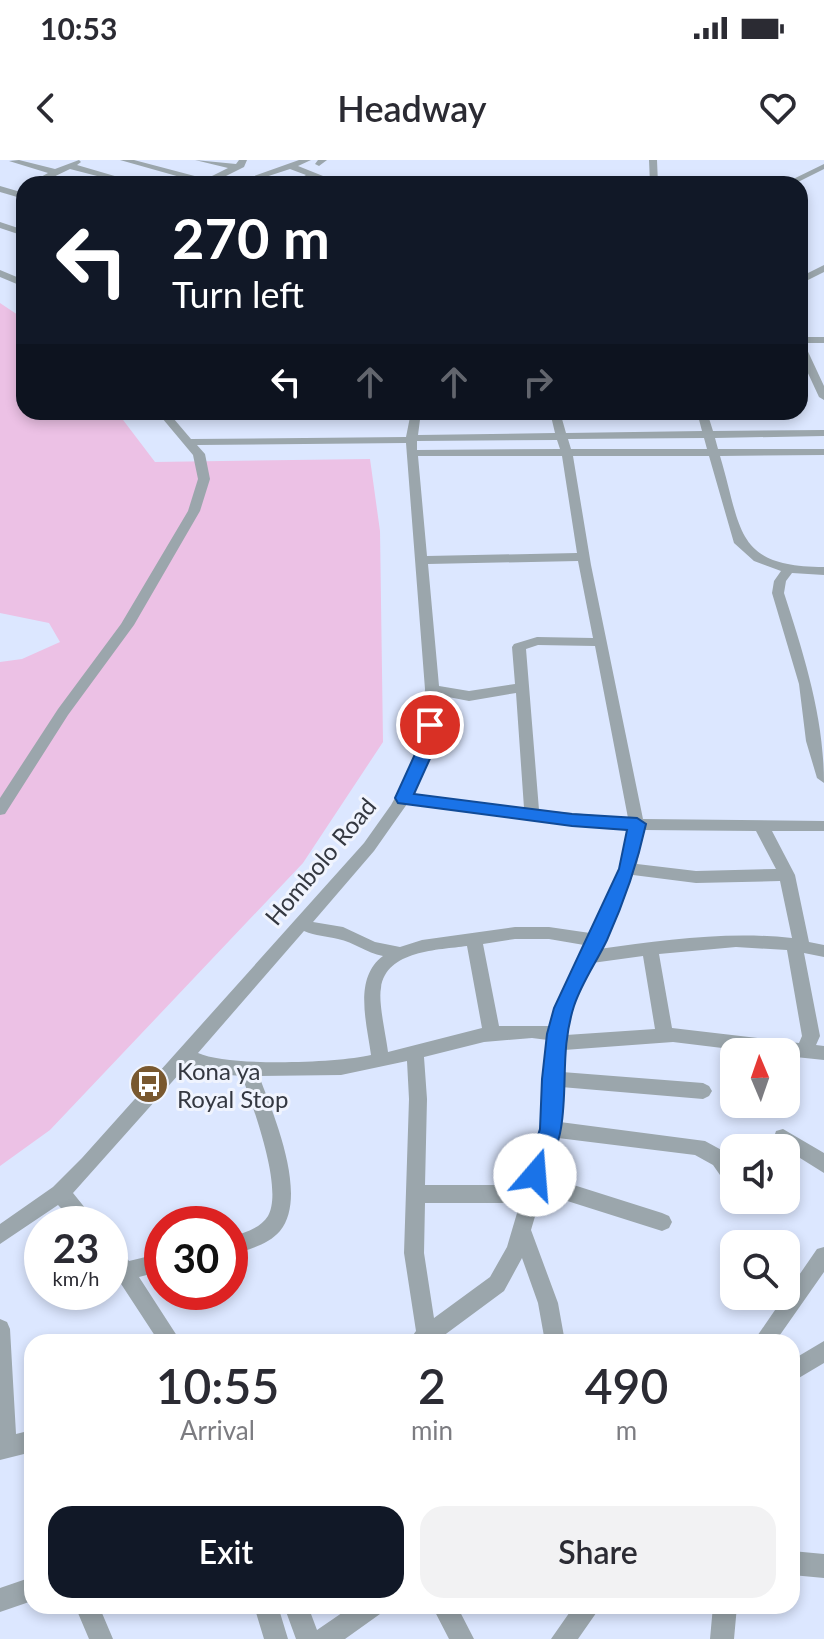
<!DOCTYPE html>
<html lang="en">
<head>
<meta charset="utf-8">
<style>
	:root { --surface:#fff; --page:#f2f2f3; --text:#2b2b33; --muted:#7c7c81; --accent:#111827 }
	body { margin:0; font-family:Lato,sans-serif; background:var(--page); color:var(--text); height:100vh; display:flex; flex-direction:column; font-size:30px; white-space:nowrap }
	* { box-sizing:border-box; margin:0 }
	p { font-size:26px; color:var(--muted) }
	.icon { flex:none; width:44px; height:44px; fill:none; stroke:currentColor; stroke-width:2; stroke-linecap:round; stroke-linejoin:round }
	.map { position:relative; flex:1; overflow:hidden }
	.sheet { position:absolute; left:24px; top:1174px; width:776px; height:280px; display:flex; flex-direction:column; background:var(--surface); border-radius:24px; box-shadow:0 4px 12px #0003 }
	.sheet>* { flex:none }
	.hud { position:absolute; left:16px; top:16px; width:792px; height:244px; border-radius:24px; box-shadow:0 4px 12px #0003; background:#111827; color:#fff; overflow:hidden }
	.needle { width:52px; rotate:358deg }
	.controls { position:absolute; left:720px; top:878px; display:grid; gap:16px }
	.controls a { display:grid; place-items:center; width:80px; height:80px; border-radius:16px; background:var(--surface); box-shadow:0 4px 12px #0003; font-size:40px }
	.speed { position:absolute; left:24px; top:1046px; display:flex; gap:16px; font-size:40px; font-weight:700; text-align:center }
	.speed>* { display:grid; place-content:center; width:104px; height:104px; border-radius:50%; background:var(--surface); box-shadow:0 4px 12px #0003; line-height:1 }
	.speed small { font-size:20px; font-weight:400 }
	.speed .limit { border:12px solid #d22; background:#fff; color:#111 }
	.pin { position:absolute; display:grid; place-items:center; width:68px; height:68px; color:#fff; margin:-34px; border:4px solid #fff; border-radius:50%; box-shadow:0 2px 8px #0007 }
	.me { position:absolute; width:88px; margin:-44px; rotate:18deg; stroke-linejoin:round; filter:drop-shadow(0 0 6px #0008) }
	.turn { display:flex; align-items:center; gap:28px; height:168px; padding:0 24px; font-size:36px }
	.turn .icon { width:104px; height:104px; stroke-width:2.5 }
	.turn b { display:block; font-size:56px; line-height:68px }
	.lanes { display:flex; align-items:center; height:76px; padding:0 24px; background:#0003; justify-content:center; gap:40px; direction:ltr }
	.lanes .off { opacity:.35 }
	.eta { display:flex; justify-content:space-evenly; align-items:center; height:136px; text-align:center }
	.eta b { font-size:48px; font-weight:600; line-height:56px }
	.cta { display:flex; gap:16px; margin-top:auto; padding:16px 24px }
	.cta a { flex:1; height:92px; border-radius:24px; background:var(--accent); color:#fff; font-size:32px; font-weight:600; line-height:92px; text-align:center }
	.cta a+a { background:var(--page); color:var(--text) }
	.status { display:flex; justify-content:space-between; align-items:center; height:56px; padding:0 40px; background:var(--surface); direction:ltr }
	.status svg { height:22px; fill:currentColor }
	header { display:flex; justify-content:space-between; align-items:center; height:104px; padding:0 24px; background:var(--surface); font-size:36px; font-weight:600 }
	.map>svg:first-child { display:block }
</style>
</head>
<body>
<div class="status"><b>10:53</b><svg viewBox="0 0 49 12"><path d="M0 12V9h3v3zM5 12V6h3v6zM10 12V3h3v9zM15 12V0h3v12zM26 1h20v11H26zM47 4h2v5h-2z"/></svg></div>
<header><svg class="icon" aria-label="back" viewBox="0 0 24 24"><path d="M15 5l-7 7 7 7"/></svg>Headway<svg class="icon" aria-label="heart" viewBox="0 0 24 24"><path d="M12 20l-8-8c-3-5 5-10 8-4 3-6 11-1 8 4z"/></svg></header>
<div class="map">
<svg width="824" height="1479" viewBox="0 0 824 1479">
	<rect width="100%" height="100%" fill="#dce7ff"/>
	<path fill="#ecc1e5" d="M0 143 24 159V252H117L155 302 370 299 380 371 383 582 303 703 50 970 0 1006V502L22 499 60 482 49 463 0 453Z"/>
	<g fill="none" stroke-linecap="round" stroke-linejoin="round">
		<path fill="#9ba6ac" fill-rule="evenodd" d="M19 0 55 9 79 0 81 2 77 5 142 24H128L70 9 39 24H28L48 13 9 1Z
			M120 0H134L206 19 228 8 195 0 236 4 239 0H247L244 7 214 22 216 24H205Z
			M299 0H311L298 6 343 24H331L314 18 301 24H290L306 15 290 9 244 24H232Z
			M318 0H327L319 6 315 4Z
			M649 0H657L658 24H650Z
			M824 4V9L794 24H783Z
			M0 26 24 33V39L0 32Z
			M0 62 24 70V76L0 68Z
			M824 105V112L800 124V117Z
			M0 110 24 120V127L0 117Z
			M800 177H824V183H804L824 226V240L819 237 800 196Z
			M157 252H168L191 279 406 277 411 252H421L418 275 555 273 550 252H560L566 273 702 271 697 252H707L713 271 824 270V276L715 278 718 289H824V295L720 296C742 369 734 407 824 407V415L792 413 786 421 784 433C804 495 824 557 824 623L817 618 806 581 799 524 772 433 774 421 781 411 754 401 734 383 709 296H573L591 405 643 659 824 661V671H772L795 715 809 782 824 785V797L804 793 820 876 816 885 824 886V900L786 896V892H755L673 882 564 890 562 912 703 923 709 926 712 931 709 936 703 939 561 927 560 962 705 981 727 993 734 1004V1027L727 1025 713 1005 695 995 558 978 546 1020 561 1021 662 1053 669 1056 672 1062 669 1068 662 1071 561 1039 541 1036 531 1070 558 1143 565 1182H545L538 1143 522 1098 504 1131 435 1182H408L416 1171 404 1093 409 939 407 901 341 915 259 916C273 953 309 1036 280 1071 268 1085 247 1090 230 1095V1077C243 1073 260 1069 268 1056 284 1028 252 945 242 916L216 914 188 904 73 1033 98 1064H76L58 1045 0 1084V1064L53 1027 82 998 364 683 391 645 408 614 420 575 423 554 425 529 406 283 197 285 205 294 210 319 200 351 134 465 68 555 5 654 0 655V638L58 549 121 464 188 351 198 319 193 295ZM704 278 707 289H571L568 279ZM557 280 560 289 417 290V281ZM418 296H562L577 393 427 396ZM578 401 593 478 537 477 514 484 512 487 515 524 469 531 439 526 428 404ZM538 485 595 486 628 658 539 650 526 489ZM516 533 524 648 413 634 429 595 438 535 469 541ZM407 644 572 665 628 669 620 709 590 773 549 767H515L422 780 400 787 375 782 343 767 313 762 374 691ZM644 670 756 671 776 709 696 711 637 704ZM633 715 696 723 780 721 792 778C727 771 664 780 599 789L605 781 604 778ZM304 771C316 776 326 776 338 779 354 782 366 793 383 796 353 818 367 864 371 895 336 903 229 907 198 893ZM515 779H549L584 785 554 848 550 866H499L483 784ZM467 786 482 868 388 892C386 875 378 842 381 828 386 790 439 790 467 786ZM736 787 787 790 802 876 799 883 672 868 659 794ZM643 796 655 869 566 875 572 848 592 803ZM532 878 548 880 542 969 525 1025H425L427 939 424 897 484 882ZM425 1043H520L507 1087 490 1117 434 1158 424 1093Z
			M783 969 824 993V1013L776 983 774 977 776 971Z
			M110 1081 117 1084 129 1101 162 1093V1111L139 1117 181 1182H159L110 1107Z
			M824 1087V1112L775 1182H753L817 1089Z
			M0 1159 7 1162 10 1169 16 1274 32 1270V1292L0 1300Z
			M824 1181V1203L792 1222V1200Z
			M792 1391 824 1394V1418L792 1415Z
			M32 1417V1441L0 1452V1428Z
			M75 1446H99L113 1479H89Z
			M254 1446H278L288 1479H264Z
			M284 1446H308L317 1470 352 1446H384L380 1454 345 1479H296Z
			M432 1446H457L474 1479H449Z
			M574 1446H601L578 1479H551Z
			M713 1446H737L734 1479H710Z"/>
	</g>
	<path fill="#1a73e8" stroke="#114b97" stroke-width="2" d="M430 560 438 565 433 592 414 634 572 654 637 658 646 664C637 705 624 742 607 780 596 803 582 822 574 846 560 890 568 926 561 968 559 984 551 1000 546 1015L543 1022 535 1024 528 1022 525 1015 540 969 542 919 547 874 554 848 619 709 627 670 572 666 398 643 395 638 416 592 422 565Z"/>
	<defs>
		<symbol id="bus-disc" viewBox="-11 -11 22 22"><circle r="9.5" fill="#79582f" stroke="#f0f4fe"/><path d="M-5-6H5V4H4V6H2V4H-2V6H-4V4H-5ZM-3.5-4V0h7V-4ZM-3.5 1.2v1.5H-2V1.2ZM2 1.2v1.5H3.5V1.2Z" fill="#fff"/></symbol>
	</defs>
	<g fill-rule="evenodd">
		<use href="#bus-disc" x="127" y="902" width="44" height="44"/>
	</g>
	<g text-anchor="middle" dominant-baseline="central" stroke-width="6" stroke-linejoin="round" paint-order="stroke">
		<g font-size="24" fill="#343841" stroke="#f0f4fe">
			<text transform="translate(320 701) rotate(-50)">Hombolo Road</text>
		</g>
		<g font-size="24" fill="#343841" stroke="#f0f4fe" text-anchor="start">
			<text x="177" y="910">Kona ya<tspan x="177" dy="28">Royal Stop</tspan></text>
		</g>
	</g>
</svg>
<div class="controls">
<a><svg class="needle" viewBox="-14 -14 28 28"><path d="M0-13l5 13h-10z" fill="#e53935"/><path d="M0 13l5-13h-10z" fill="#7c7c81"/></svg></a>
<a><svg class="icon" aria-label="sound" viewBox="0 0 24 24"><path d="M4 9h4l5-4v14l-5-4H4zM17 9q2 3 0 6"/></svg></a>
<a><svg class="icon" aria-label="search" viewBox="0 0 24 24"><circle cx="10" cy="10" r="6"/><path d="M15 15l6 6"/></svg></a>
</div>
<div class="speed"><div>23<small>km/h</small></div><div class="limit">30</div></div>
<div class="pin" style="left:430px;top:565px;background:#d93025"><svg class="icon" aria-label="arrive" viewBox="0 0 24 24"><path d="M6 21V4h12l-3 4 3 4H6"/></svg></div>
<svg class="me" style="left:535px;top:1015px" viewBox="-20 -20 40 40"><circle r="19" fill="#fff"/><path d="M0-13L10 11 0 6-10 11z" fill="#1a73e8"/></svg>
<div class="hud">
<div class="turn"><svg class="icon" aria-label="left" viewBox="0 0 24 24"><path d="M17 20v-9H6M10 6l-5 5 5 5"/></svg><div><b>270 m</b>Turn left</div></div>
<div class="lanes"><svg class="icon" aria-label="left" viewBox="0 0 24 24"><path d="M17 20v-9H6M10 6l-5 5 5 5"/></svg><svg class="icon off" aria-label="ahead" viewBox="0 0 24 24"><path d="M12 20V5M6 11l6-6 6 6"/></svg><svg class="icon off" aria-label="ahead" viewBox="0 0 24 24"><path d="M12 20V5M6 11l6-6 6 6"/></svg><svg class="icon off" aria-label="right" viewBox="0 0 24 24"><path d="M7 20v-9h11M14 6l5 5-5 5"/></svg></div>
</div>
<section class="sheet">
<div class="eta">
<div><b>10:55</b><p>Arrival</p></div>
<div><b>2</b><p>min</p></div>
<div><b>490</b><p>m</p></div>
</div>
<div class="cta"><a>Exit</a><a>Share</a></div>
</section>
</div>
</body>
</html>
